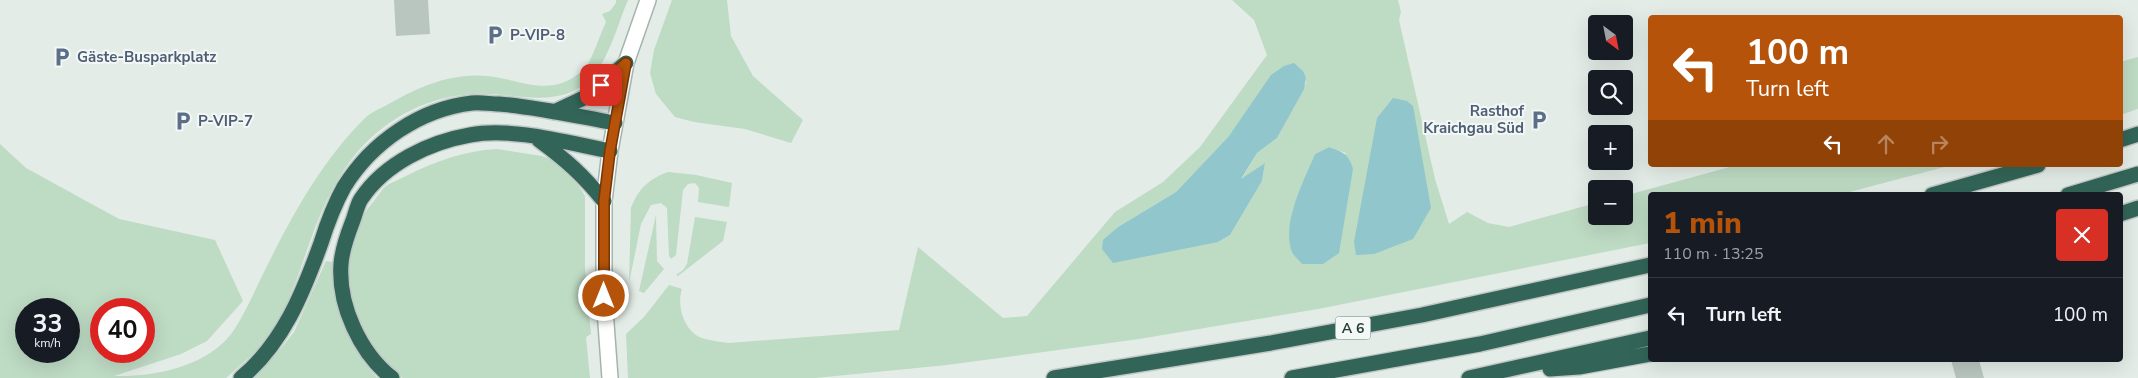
<!DOCTYPE html>
<html lang="en">
<head>
<meta charset="utf-8">
<style>
	:root { --surface:#171b24; --page:#20242c; --text:#f1f3f6; --muted:#9ea1a6; --line:#363941; --accent:#b45309 }
	body { margin:0; font-family:"Nunito Sans",sans-serif; background:var(--page); color:var(--text); height:100vh; display:flex; flex-direction:column; font-size:19px; white-space:nowrap }
	* { box-sizing:border-box; margin:0 }
	p { font-size:16px; color:var(--muted) }
	.icon { flex:none; width:28px; height:28px; fill:none; stroke:currentColor; stroke-width:2; stroke-linecap:round; stroke-linejoin:round }
	.map { position:relative; flex:1; overflow:hidden }
	.details { position:absolute; left:1648px; top:192px; width:475px; height:170px; display:flex; flex-direction:column; background:var(--surface); border-radius:5px; box-shadow:0 5px 20px #0002 }
	.details>* { flex:none }
	.top-card { position:absolute; left:1648px; top:15px; width:475px; height:152px; border-radius:5px; box-shadow:0 5px 20px #0002; background:#b45309; color:#fff; overflow:hidden }
	.needle { width:32px; rotate:148deg }
	.fabs { position:absolute; left:1588px; top:15px; display:grid; gap:10px }
	.fabs a { display:grid; place-items:center; width:45px; height:45px; border-radius:5px; background:var(--surface); box-shadow:0 5px 20px #0002; font-size:25px }
	.speed { position:absolute; left:15px; top:298px; display:flex; gap:10px; font-size:25px; font-weight:700; text-align:center }
	.speed>* { display:grid; place-content:center; width:65px; height:65px; border-radius:50%; background:var(--surface); box-shadow:0 5px 20px #0002; line-height:1 }
	.speed small { font-size:12px; font-weight:400 }
	.speed .limit { border:8px solid #d22; background:#fff; color:#111 }
	.pin { position:absolute; display:grid; place-items:center; width:42px; height:42px; color:#fff; margin:-21px; border-radius:10px; box-shadow:0 2px 8px #0006 }
	.me { position:absolute; width:55px; margin:-28px; rotate:0deg; stroke-linejoin:round; filter:drop-shadow(0 0 4px #0008) }
	.turn { display:flex; align-items:center; gap:18px; height:105px; padding:0 15px; font-size:22px }
	.turn .icon { width:65px; height:65px; stroke-width:2.5 }
	.turn b { display:block; font-size:35px; line-height:42px }
	.lanes { display:flex; align-items:center; height:48px; padding:0 15px; background:#0003; justify-content:center; gap:25px; direction:ltr }
	.lanes .off { opacity:.35 }
	.round { display:grid; place-items:center; flex:none; width:52px; height:52px; border-radius:5px; background:var(--page) }
	.headline { display:flex; align-items:center; justify-content:space-between; height:85px; padding:0 15px }
	h1 { font-size:30px; font-weight:800; line-height:38px; color:var(--accent) }
	ul { padding:0; list-style:none }
	li { display:flex; align-items:center; gap:15px; height:75px; padding:0 15px; border-top:1px solid var(--line) }
	li div { flex:1 }
	li b { display:block; font-size:19px }
	li em { font-style:normal }
	.map>svg:first-child { display:block }
</style>
</head>
<body>
<div class="map">
<svg width="2138" height="378" viewBox="0 0 2138 378">
	<rect width="100%" height="100%" fill="#e3ece7"/>
	<path fill="#bedbc4" fill-rule="evenodd" d="M616 0H628C617 25 610 58 591 78 560 111 514 92 475 94 443 95 410 107 384 127 347 154 326 197 311 239 304 258 298 277 290 296 288 300 287 306 285 310 277 323 267 340 257 350 247 360 236 369 226 378H0V144L26 168 119 219 215 240 243 301 207 341 181 354 114 376C152 377 199 368 226 340 241 325 258 283 268 264 294 212 323 160 364 119 370 113 379 109 387 105 416 88 451 72 487 76 524 80 551 99 583 70 592 62 600 34 606 22L602 14 610 11 616 3ZM26 309H69V351H26ZM101 309H144V351H101Z
		M672 0H727L731 36 753 76 803 120 791 143 745 129 694 122 675 117 656 94 650 73 654 50Z
		M1232 0H1398L1401 12 1399 20 1435 179 1449 224 1467 212 1488 223 1509 227 1596 203V216H1624V196L1737 165H1952L1838 195H1650V243L1318 309 1139 339 947 365 815 378H628L626 334 644 317 669 285 682 289C676 307 685 334 705 339 713 341 721 342 729 343L899 330 918 247 1003 318 1027 316 1115 212 1163 182 1200 147 1267 55 1254 20ZM1299 67 1306 78V83L1277 138 1257 153 1241 180 1265 163 1262 181 1230 235 1218 242 1113 232 1118 227 1176 192 1229 136ZM1329 147 1346 153 1289 233 1293 209 1315 154Z
		M2138 57V109L2120 115V62Z
		M497 149 542 156 557 162 570 171 585 196V268L591 334 586 337 590 378H403C348 340 327 253 374 201 378 196 381 190 386 186 392 182 400 179 406 176 436 161 463 151 497 149Z
		M668 172 696 175 732 183 729 207 698 202 699 188 695 183 688 184 683 190 676 255 671 259 669 256 667 208 661 203 651 205 641 224 629 283 631 208C638 189 649 179 668 172Z
		M656 215 657 261 664 269 644 293 639 291Z
		M695 217 727 222 723 241 678 276 676 275 683 270 687 264Z
		M326 261 332 262C338 312 344 339 377 378H252L278 352 294 332Z"/>
	<path fill="#90c6cc" d="M1294 63 1303 71 1306 78 1304 89 1277 138 1257 153 1241 179 1265 163 1262 181 1230 235 1218 242 1113 263 1102 249 1103 240 1118 227 1176 192 1229 136 1271 75 1284 66Z
		M1393 98 1407 101 1413 106 1431 208 1413 239 1374 254 1356 255 1354 242 1377 118Z
		M1329 147C1343 152 1349 154 1353 169L1339 253 1323 264H1302C1299 260 1294 256 1292 252 1281 223 1304 181 1315 154Z"/>
	<path fill="#b9c6c0" d="M394 0H428L430 34 396 36Z
		M1951 360H1979L1984 378H1956Z"/>
	<g fill="none" stroke-linecap="round" stroke-linejoin="round">
		<defs>
			<path id="tertiary" d="M610 378 604 296V201L610 151 626 63 648 0"/>
			<path id="motorway" d="M554 112 588 96 626 63
				M539 140C566 160 583 175 604 201
				M2120 140 2138 134
				M1932 195 2038 165
				M2068 195 2138 174
				M2120 214 2138 208
				M1550 369 1579 367 1650 354
				M241 378C283 343 303 293 321 243 327 224 334 205 344 187 372 142 420 109 472 103 481 102 490 104 499 104 538 107 576 116 615 123
				M392 378C360 353 338 305 341 264 342 250 347 236 352 223 355 216 357 205 361 199 385 163 430 142 470 135 513 127 568 143 610 151
				M1054 378 1271 343 1422 315 1650 265
				M1292 378 1480 344 1650 305
				M1469 378 1650 338"/>
		</defs>
		<use href="#tertiary" stroke="#a6b4ae" stroke-width="18"/>
		<use href="#motorway" stroke="#c2c8c6" stroke-width="18"/>
		<use href="#tertiary" stroke="#fff" stroke-width="15"/>
		<use href="#motorway" stroke="#326558" stroke-width="15"/>
	</g>
	<g fill="none" stroke-linecap="round" stroke-linejoin="round">
		<defs>
			<path id="route" d="M601 85 626 63 610 151 604 201V296"/>
		</defs>
		<use href="#route" stroke="#753606" stroke-width="12"/>
		<use href="#route" stroke="#b45309" stroke-width="9"/>
	</g>
	<defs>
		<symbol id="parking-bare" viewBox="-9 -9 18 18"><path d="M-3.5-5.5H1a3.5 3.5 0 0 1 0 7H-1V5.5H-3.5ZM-1-3.4V-.6H.8a1.4 1.4 0 0 0 0-2.8Z" fill="#5c6f8a" stroke="#f3f8f6" stroke-width="2.5" paint-order="stroke"/></symbol>
	</defs>
	<g fill-rule="evenodd">
		<use href="#parking-bare" x="481" y="21" width="28" height="28"/>
		<use href="#parking-bare" x="48" y="43" width="28" height="28"/>
		<use href="#parking-bare" x="1525" y="106" width="28" height="28"/>
		<use href="#parking-bare" x="169" y="107" width="28" height="28"/>
	</g>
	<g text-anchor="middle" dominant-baseline="central" stroke-width="4" stroke-linejoin="round" paint-order="stroke">
		<rect fill="#f3f8f6" stroke="#62746e" stroke-width="1" x="1335.5" y="316.5" width="35" height="23" rx="4"/>
		<g font-size="14" font-weight="bold" fill="#243c34">
			<text x="1353" y="328">A 6</text>
		</g>
		<g font-size="15" font-weight="bold" fill="#4e5e75" stroke="#f3f8f6" text-anchor="start">
			<text x="510" y="35">P-VIP-8</text>
			<text x="77" y="57">Gäste-Busparkplatz</text>
			<text x="1524" y="111" text-anchor="end">Rasthof<tspan x="1524" dy="17">Kraichgau Süd</tspan></text>
			<text x="198" y="121">P-VIP-7</text>
		</g>
	</g>
</svg>
<div class="fabs">
<a><svg class="needle" viewBox="-14 -14 28 28"><path d="M0-13l5 13h-10z" fill="#e53935"/><path d="M0 13l5-13h-10z" fill="#9ea1a6"/></svg></a>
<a><svg class="icon" aria-label="search" viewBox="0 0 24 24"><circle cx="10" cy="10" r="6"/><path d="M15 15l6 6"/></svg></a>
<a>+</a>
<a>−</a>
</div>
<div class="speed"><div>33<small>km/h</small></div><div class="limit">40</div></div>
<div class="pin" style="left:601px;top:85px;background:#d93025"><svg class="icon" aria-label="arrive" viewBox="0 0 24 24"><path d="M6 21V4h12l-3 4 3 4H6"/></svg></div>
<svg class="me" style="left:604px;top:296px" viewBox="-20 -20 40 40"><circle r="17" fill="#b45309" stroke="#fff" stroke-width="3"/><path d="M0-11L8 9 0 5-8 9z" fill="#fff"/></svg>
<div class="top-card">
<div class="turn"><svg class="icon" aria-label="left" viewBox="0 0 24 24"><path d="M17 20v-9H6M10 6l-5 5 5 5"/></svg><div><b>100 m</b>Turn left</div></div>
<div class="lanes"><svg class="icon" aria-label="left" viewBox="0 0 24 24"><path d="M17 20v-9H6M10 6l-5 5 5 5"/></svg><svg class="icon off" aria-label="ahead" viewBox="0 0 24 24"><path d="M12 20V5M6 11l6-6 6 6"/></svg><svg class="icon off" aria-label="right" viewBox="0 0 24 24"><path d="M7 20v-9h11M14 6l5 5-5 5"/></svg></div>
</div>
<section class="details">
<div class="headline"><div><h1>1 min</h1><p>110 m · 13:25</p></div><a class="round" style="background:#d93025;color:#fff"><svg class="icon" aria-label="close" viewBox="0 0 24 24"><path d="M6 6l12 12M18 6L6 18"/></svg></a></div>
<ul>
<li><svg class="icon" aria-label="left" viewBox="0 0 24 24"><path d="M17 20v-9H6M10 6l-5 5 5 5"/></svg><div><b>Turn left</b></div><em>100 m</em></li>
</ul>
</section>
</div>
</body>
</html>
